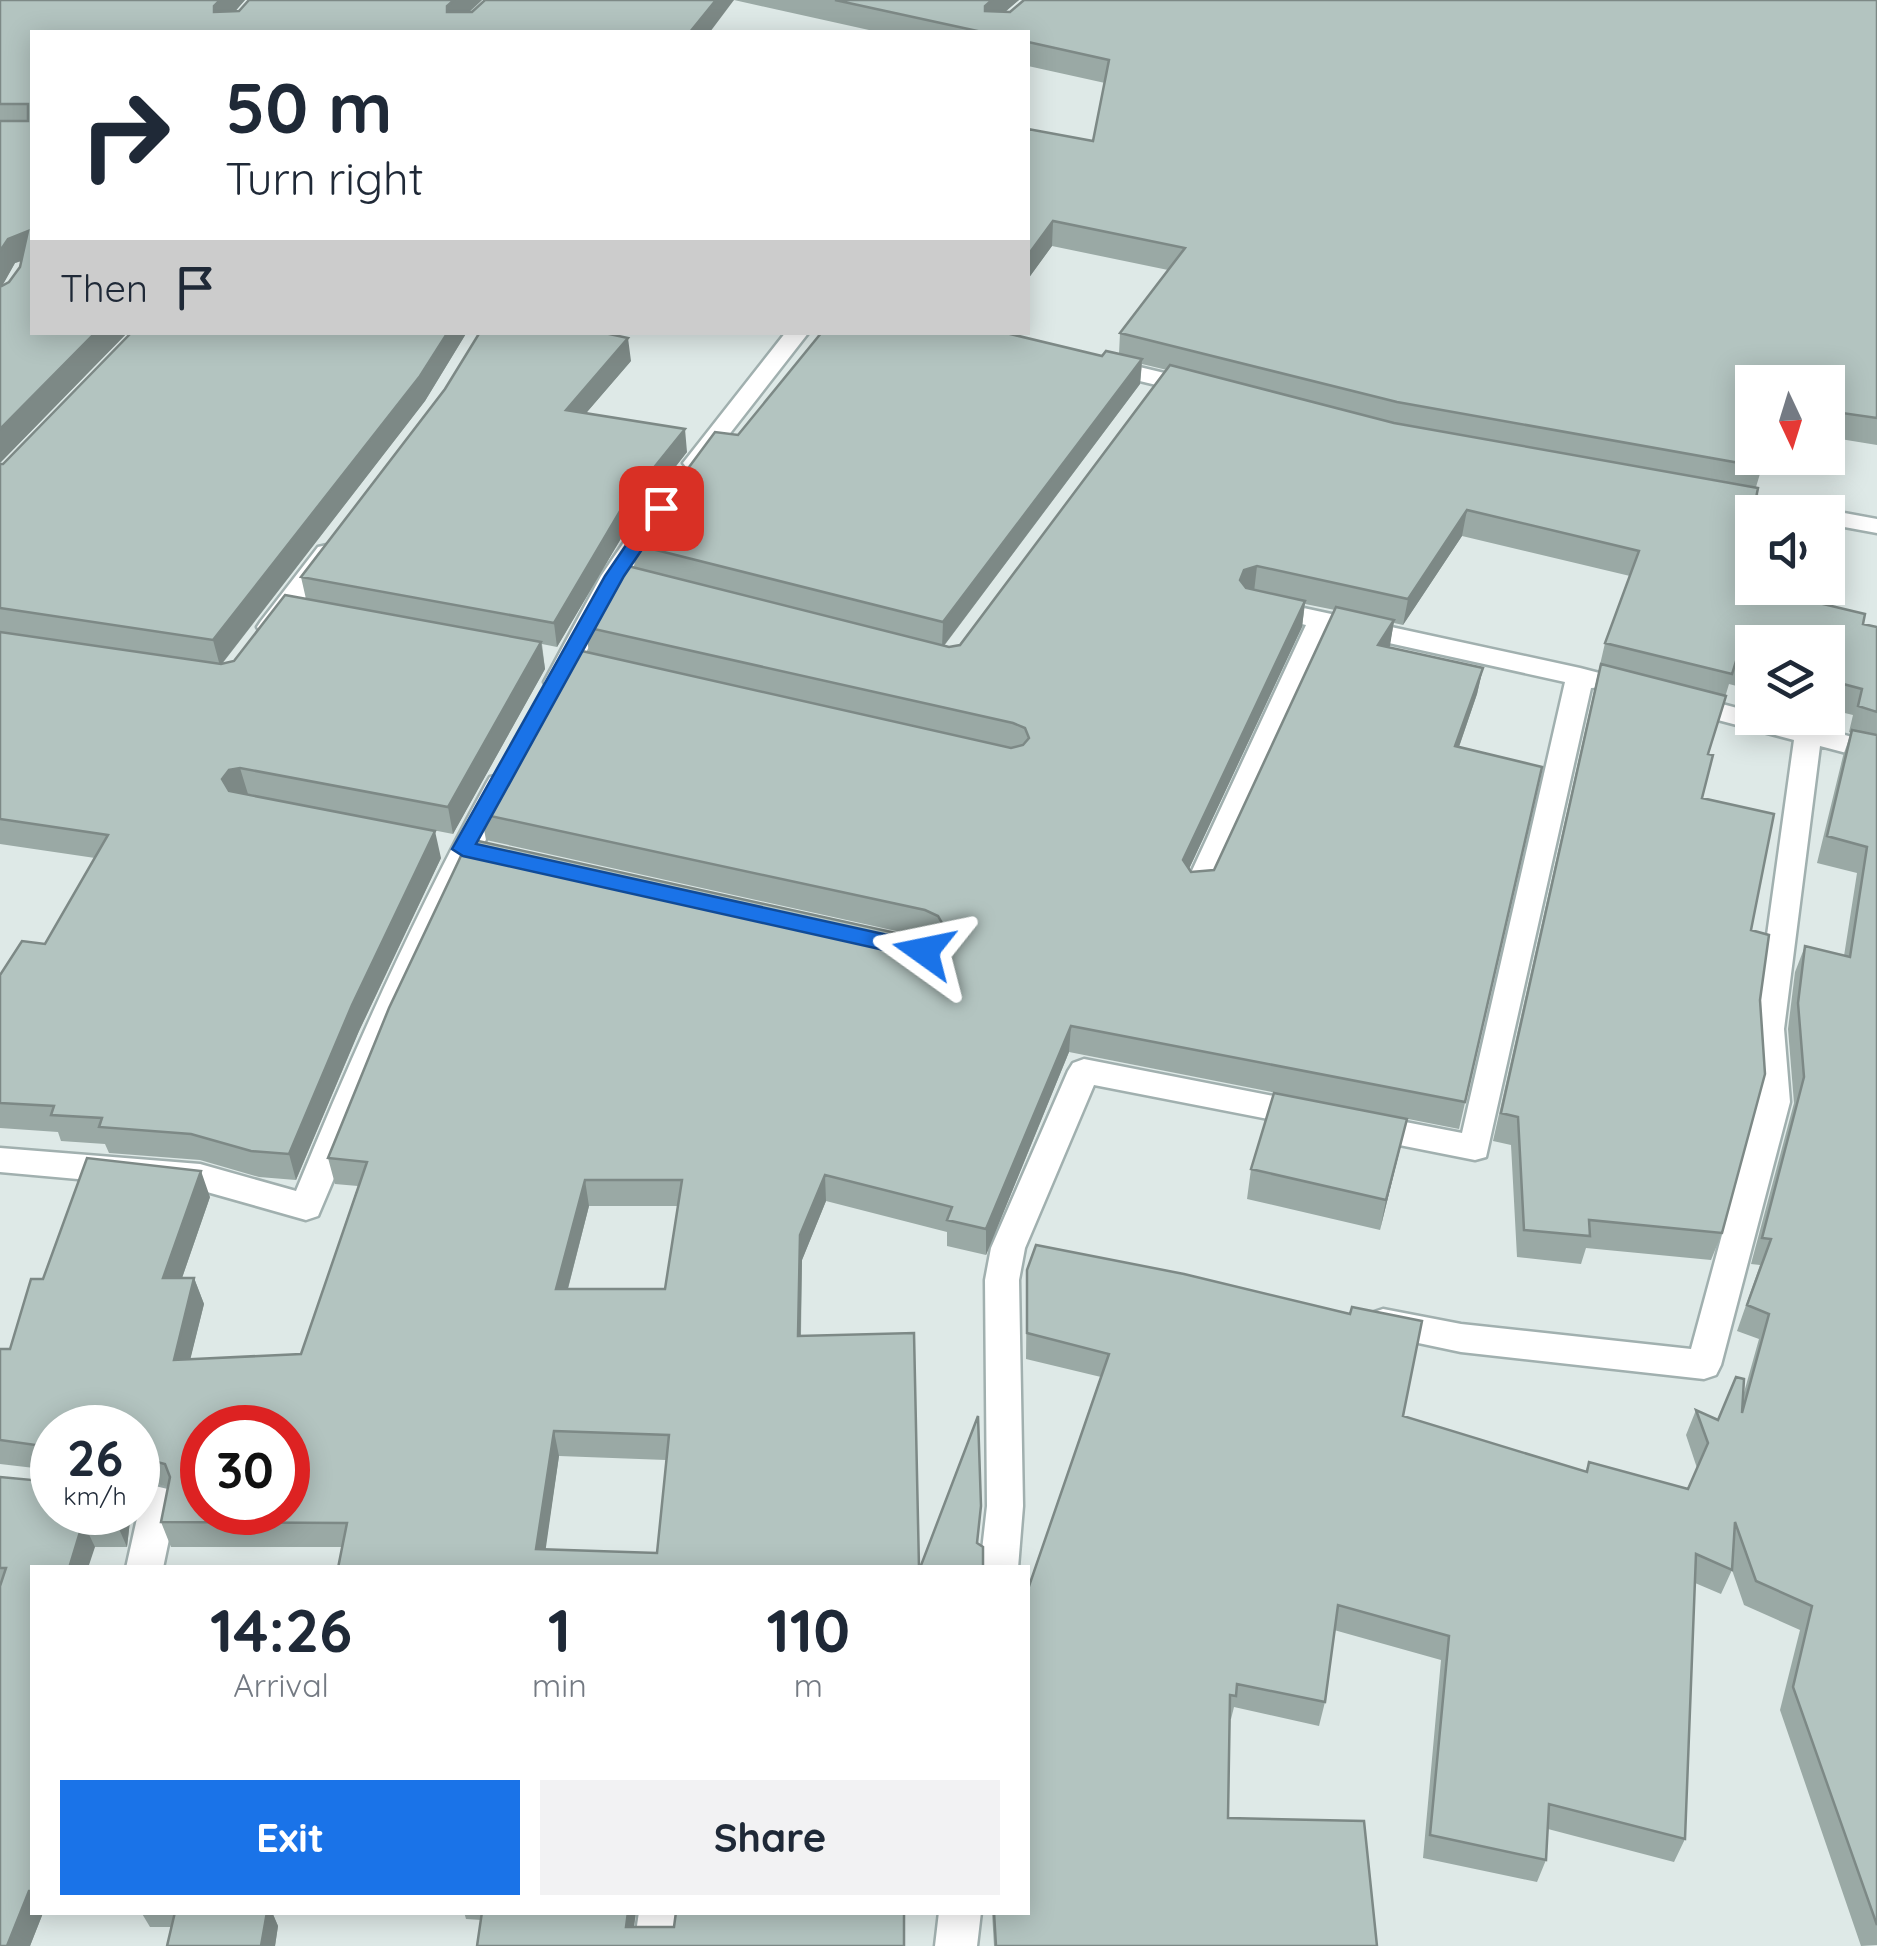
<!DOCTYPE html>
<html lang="en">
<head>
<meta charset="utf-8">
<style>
	:root { --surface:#fff; --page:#f2f2f3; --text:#1f2937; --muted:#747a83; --accent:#1a73e8 }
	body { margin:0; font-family:Quicksand,sans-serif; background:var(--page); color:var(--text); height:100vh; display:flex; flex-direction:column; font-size:38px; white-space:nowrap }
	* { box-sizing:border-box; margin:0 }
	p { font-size:32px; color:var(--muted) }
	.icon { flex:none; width:55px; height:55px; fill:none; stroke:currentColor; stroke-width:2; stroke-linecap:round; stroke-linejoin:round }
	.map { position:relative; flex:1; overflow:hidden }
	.panel { position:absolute; left:30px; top:1565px; width:1000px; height:350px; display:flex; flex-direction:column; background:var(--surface); border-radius:0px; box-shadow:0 5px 25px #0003 }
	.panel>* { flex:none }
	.guide { position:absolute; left:30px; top:30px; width:1000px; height:305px; border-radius:0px; box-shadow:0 5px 25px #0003; background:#fff; color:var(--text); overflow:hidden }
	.needle { width:65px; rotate:176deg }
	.tools { position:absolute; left:1735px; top:365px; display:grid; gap:20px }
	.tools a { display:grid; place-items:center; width:110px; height:110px; border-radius:0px; background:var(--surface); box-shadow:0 5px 25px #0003; font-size:50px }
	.speed { position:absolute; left:30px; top:1405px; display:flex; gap:20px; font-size:50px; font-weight:700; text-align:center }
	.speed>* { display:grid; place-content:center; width:130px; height:130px; border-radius:50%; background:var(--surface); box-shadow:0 5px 25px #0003; line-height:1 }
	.speed small { font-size:25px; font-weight:400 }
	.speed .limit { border:15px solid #d22; background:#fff; color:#111 }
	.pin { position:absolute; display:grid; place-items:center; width:85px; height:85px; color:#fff; margin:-42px; border-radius:20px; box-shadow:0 5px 15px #0006 }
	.me { position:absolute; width:110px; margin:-55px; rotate:282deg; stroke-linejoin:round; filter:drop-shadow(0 0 8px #0008) }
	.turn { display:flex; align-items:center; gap:35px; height:210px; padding:0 30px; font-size:45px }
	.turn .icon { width:130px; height:130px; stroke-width:2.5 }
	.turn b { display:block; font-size:70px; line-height:85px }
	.then { display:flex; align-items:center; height:95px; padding:0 30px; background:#0003; gap:20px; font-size:38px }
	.eta { display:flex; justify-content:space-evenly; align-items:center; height:170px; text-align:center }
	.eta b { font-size:60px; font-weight:700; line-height:70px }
	.cta { display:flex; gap:20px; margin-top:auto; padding:20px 30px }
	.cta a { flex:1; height:115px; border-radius:0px; background:var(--accent); color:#fff; font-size:40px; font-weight:700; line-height:115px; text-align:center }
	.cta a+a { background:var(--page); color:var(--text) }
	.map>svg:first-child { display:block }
</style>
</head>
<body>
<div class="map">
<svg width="1877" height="1946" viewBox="0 0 1877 1946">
	<rect width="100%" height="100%" fill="#dee9e7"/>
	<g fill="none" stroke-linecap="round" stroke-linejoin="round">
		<defs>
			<path id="street" d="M786 332H809L703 468H687L683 463 687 458Z
				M1102 358 1206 383 1210 388 1198 395 1094 370 1091 365Z
				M1718 490 1801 505 1813 512H1763L1709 502 1706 497Z
				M655 508 667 515 627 576 570 682 566 688H548L544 682 601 576 646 510Z
				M1828 510 1877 519V533L1828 524V512H1819Z
				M327 545 339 552 336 557 279 633H261L257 627 261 621 318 547Z
				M1267 600 1580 668 1607 675 1611 681 1607 687 1591 688 1486 1157 1475 1160 1364 1138 1353 1135 1348 1126 1353 1117 1364 1114 1462 1133 1565 682 1330 630 1212 888 1208 895H1188L1184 888 1306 625 1258 614 1254 608 1258 602Z
				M1681 693 1752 712V718H1776L1877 743V761L1820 746 1784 1029 1790 1102 1721 1365 1716 1375 1704 1379 1461 1352 1371 1333 1366 1323 1371 1313 1383 1309 1461 1324 1691 1349 1758 1102 1754 1029 1794 740 1672 708 1668 702Z
				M500 775 510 777 514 784 435 940 318 1216 306 1220 200 1190 0 1172V1148L200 1164 296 1191C353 1052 414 916 486 784L490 777Z
				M1084 1059 1309 1103 1320 1106 1325 1115 1320 1124 1309 1127 1094 1085 1025 1248 1019 1280 1023 1506 1018 1568H980L987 1506 985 1280 991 1248 1068 1071 1073 1063Z
				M138 1482 172 1490 177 1501 163 1568H126L138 1514 134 1512H138Z
				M639 1912H681L676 1946H634Z
				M939 1912H981L977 1946H935Z"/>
		</defs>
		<use href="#street" stroke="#a1b0af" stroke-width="5"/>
		<use href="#street" fill="#fff" fill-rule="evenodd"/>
	</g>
	<path fill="#9aa9a5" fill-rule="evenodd" d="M0 0H245L235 11H239L249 0H482L470 12H472L485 0H1019L1005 12 1877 0V445L1828 437V382H1752L1762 467 1756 487 1744 558V585L1863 624 1877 627V1945L1861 1946 1780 1710 1800 1630 1744 1605 1732 1570 1721 1594 1695 1583 1685 1839 1674 1862 1548 1829 1546 1860 1537 1882 1423 1858 1441 1660 1334 1630 1325 1702 1319 1726 1234 1707 1231 1719H1230L1228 1818 1377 1946H994L992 1912H1028L1101 1377 1026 1359 1027 1270 1403 1416 1585 1472 1589 1462 1688 1489 1697 1468 1686 1435 1696 1410 1718 1420 1743 1396 1759 1339 1737 1331 1760 1265 1751 1264 1794 1103 1788 1029 1795 972 1805 946 1844 956 1857 873 1817 863 1843 756 1851 733 1849 732 1853 715 1828 709V642H1752V690L1729 684 1708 754 1702 798 1751 930 1722 1233 1711 1260 1586 1248 1581 1264 1517 1257 1511 1145 1493 1141 1599 669 1605 643 1630 576 1462 536 1403 625 1394 623 1389 647 1483 668 1477 694 1459 747 1542 767 1459 1129 1069 1052 986 1255 947 1246V1232L826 1201 802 1260 801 1336 919 1568 342 1547H171L161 1522 168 1487 138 1479V1428L52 1512H131L127 1547H95L32 1568V1912H46L43 1913 30 1946H0V1477L42 1481 43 1469 0 1464V1349H10L43 1279 210 1197 182 1278H194L204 1304 190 1359 301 1354 358 1186 335 1184 328 1158 928 938 486 840 481 814 589 652 585 627 635 568 632 544 738 435 1102 356 1119 354 1120 333 1168 270 1052 246 1028 279V129L1093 141 1105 83 1028 66V32H878L734 0 32 332H128L0 463ZM22 261 20 267 9 282 1 287 15 263ZM1142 364 1167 370 960 645 949 647 944 646 1140 384ZM1305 604 1335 610 1214 870 1191 872 1189 869 1302 627ZM589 1206H678L665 1289H568ZM559 1456 666 1460 657 1553 545 1549Z
		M132 332H467L425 401 222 664 234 661 306 599 301 577 631 361 586 413 687 452 626 530 557 647 542 644 545 669 453 834 248 794 441 858 359 1031 296 1180 259 1177 200 1160 109 1153 105 1144 61 1141 58 1132 0 1128V975L45 944 95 858 0 844V464H3Z
		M1407 1119 1380 1230 1247 1199 1251 1169Z
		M141 1912H272L278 1926 275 1946H167L171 1927H150Z
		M464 1912H636L634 1927 904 1946 466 1919Z"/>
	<path fill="#7d8986" d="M220 0H245L219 30V32L214 6Z
		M454 0H482L450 29 447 6Z
		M716 0H734L710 32H690Z
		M992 0H1019L985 29V6Z
		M1053 221 1052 246 1028 279V255Z
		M28 231 32 257 15 263 0 290V251L8 239Z
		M96 332H128L0 463V429Z
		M448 332H467L425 401 220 666 213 640Z
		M628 338 631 361 569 433 566 410Z
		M1142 359 1140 384 942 648 943 622Z
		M685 429 687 452 626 530 557 647 554 623 623 506Z
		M1467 510 1462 536 1403 625 1408 599Z
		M1257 566 1254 592 1241 596 1240 580 1244 570Z
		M1305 601 1302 627 1181 886 1183 860Z
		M1394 620 1390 646 1373 671 1378 645Z
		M541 642 545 669 453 834 448 807Z
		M1483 668 1477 694 1450 773 1455 746Z
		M240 768 248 794 230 805 222 779 229 770Z
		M435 831 441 858 359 1031 296 1180 289 1154 352 1005Z
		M1071 1026 1069 1052 986 1255V1229Z
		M1407 1119 1400 1149 1380 1230 1386 1200Z
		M201 1171 210 1197 173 1304 163 1278Z
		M825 1175 826 1201 802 1260 800 1362 798 1336 800 1235Z
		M585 1180 589 1206 561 1315 556 1289Z
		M194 1278 204 1304 184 1385 174 1360Z
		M554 1431 559 1456 543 1568 536 1549Z
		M117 1512H131L127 1547 116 1522Z
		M83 1522 95 1547 88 1568H69Z
		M29 1891 32 1896V1912L43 1913 30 1946H7Z
		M267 1912H272L278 1926 275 1946H261Z
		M628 1912H636L631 1946 626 1927Z"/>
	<path fill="#b3c4c0" stroke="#7d8986" stroke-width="2.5" fill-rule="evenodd" d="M0 0H220L214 6V12L239 11 249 0H454L447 6V12H472L485 0H716L690 32H32V332H96L0 429V287L9 282 20 267 28 231 8 239 0 251V121H28V104H0Z
		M835 0H992L985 6V11L1010 12 1024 0H1877V418L1828 411V382H1752V458H1764L1762 467 1397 402 1120 333 1185 248 1053 221 1028 255V129L1093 141 1109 60 1028 42V32H982Z
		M132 332H448L420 376 213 640 0 608V464H3Z
		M480 332H600L628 338 566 410 685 429 623 506 554 623 301 577 445 389Z
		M822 332H1002L1102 356 1106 351 1142 359 943 622 632 544 715 432 738 435Z
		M1170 365 1394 423 1758 488 1744 558 1752 560 1743 585 1865 614 1863 624 1877 627V712L1858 706 1862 689 1828 680V642H1752V662L1737 658 1732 674 1605 643 1639 551 1467 510 1408 599 1257 566 1244 570 1240 580 1246 588 1305 601 1183 860 1191 872 1214 870 1336 607 1394 620 1378 645 1483 668 1455 746 1542 767 1465 1102 1071 1026 986 1229 947 1220 952 1207 825 1175 800 1235 798 1336 914 1333 919 1568H338L347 1523 161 1522 170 1477 165 1464 138 1457V1428H52V1512H117L116 1522H83L69 1568H32V1891H29L7 1946H0V1586L6 1568H0V1477L42 1481 43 1446 0 1440V1349H10L31 1279H43L87 1158 201 1171 163 1278H194L174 1360 301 1354 367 1162 328 1158 389 1008 469 839 923 939 938 933 942 923 938 916 925 910 481 814 573 649 1011 748 1023 745 1029 738 1025 728 1013 723 585 627 620 564 949 647 960 645ZM585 1180H682L665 1289H556ZM202 1428H288V1512H202ZM554 1431 669 1435 657 1553 536 1549Z
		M285 595 541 642 448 807 240 768 229 770 222 779 229 791 435 831 352 1005 289 1154 251 1151 191 1134 99 1127 102 1118 51 1115 54 1106 0 1103V975L22 941 45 944 108 835 0 819V632L221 664 234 661Z
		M1601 664 1726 696 1708 754 1713 755 1702 798 1774 814 1751 930 1769 935 1760 1000 1765 1074 1722 1233 1589 1220 1590 1236 1524 1230 1518 1117 1501 1113Z
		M1852 730 1877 735V1925L1793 1687 1812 1606 1756 1581 1735 1522 1732 1570 1696 1554 1685 1839 1549 1804 1546 1860 1430 1835 1449 1636 1338 1605 1325 1702 1237 1684 1236 1696 1230 1695 1228 1818 1364 1821 1377 1946H996L994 1912H1028V1589L1109 1354 1027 1333V1270L1036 1245 1184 1274 1350 1314 1352 1307 1422 1321 1403 1416 1587 1472 1589 1462 1688 1489 1708 1443 1696 1410 1718 1420 1736 1377 1744 1379 1742 1413 1769 1314 1747 1305 1771 1239 1762 1238 1804 1077 1798 1003 1805 946 1850 957 1867 847 1827 836Z
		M1274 1093 1407 1119 1386 1200 1251 1169Z
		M978 1416 981 1506 977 1543 983 1547V1568H920Z
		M175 1912H267L261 1946H167Z
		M482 1912H628L626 1927H674L676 1912H904V1946H477Z"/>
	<path fill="#1a73e8" stroke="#114b97" stroke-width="2.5" d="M661 502 670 508 624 576 476 844 924 943 935 951 932 957 924 959 463 856 452 849 605 576 654 504Z"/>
</svg>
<div class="tools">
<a><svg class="needle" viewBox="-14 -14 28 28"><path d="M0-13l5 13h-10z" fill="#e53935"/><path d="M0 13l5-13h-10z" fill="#747a83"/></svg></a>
<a><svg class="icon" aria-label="sound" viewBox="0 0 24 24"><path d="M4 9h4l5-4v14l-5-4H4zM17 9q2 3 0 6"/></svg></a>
<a><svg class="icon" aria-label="layers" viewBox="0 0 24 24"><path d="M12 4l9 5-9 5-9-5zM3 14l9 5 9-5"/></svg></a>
</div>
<div class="speed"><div>26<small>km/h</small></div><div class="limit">30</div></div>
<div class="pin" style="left:661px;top:508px;background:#d93025"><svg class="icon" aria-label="arrive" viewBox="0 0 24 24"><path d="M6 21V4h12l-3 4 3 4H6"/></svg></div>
<svg class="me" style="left:924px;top:951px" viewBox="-20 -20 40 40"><path d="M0-17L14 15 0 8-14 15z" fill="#1a73e8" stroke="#fff" stroke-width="4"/></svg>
<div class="guide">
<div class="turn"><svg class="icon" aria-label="right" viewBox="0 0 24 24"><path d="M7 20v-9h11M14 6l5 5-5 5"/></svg><div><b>50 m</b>Turn right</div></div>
<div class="then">Then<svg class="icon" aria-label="arrive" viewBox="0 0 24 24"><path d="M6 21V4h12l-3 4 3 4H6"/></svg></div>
</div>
<section class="panel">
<div class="eta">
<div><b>14:26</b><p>Arrival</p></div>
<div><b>1</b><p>min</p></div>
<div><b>110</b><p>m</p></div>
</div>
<div class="cta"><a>Exit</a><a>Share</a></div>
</section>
</div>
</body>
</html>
